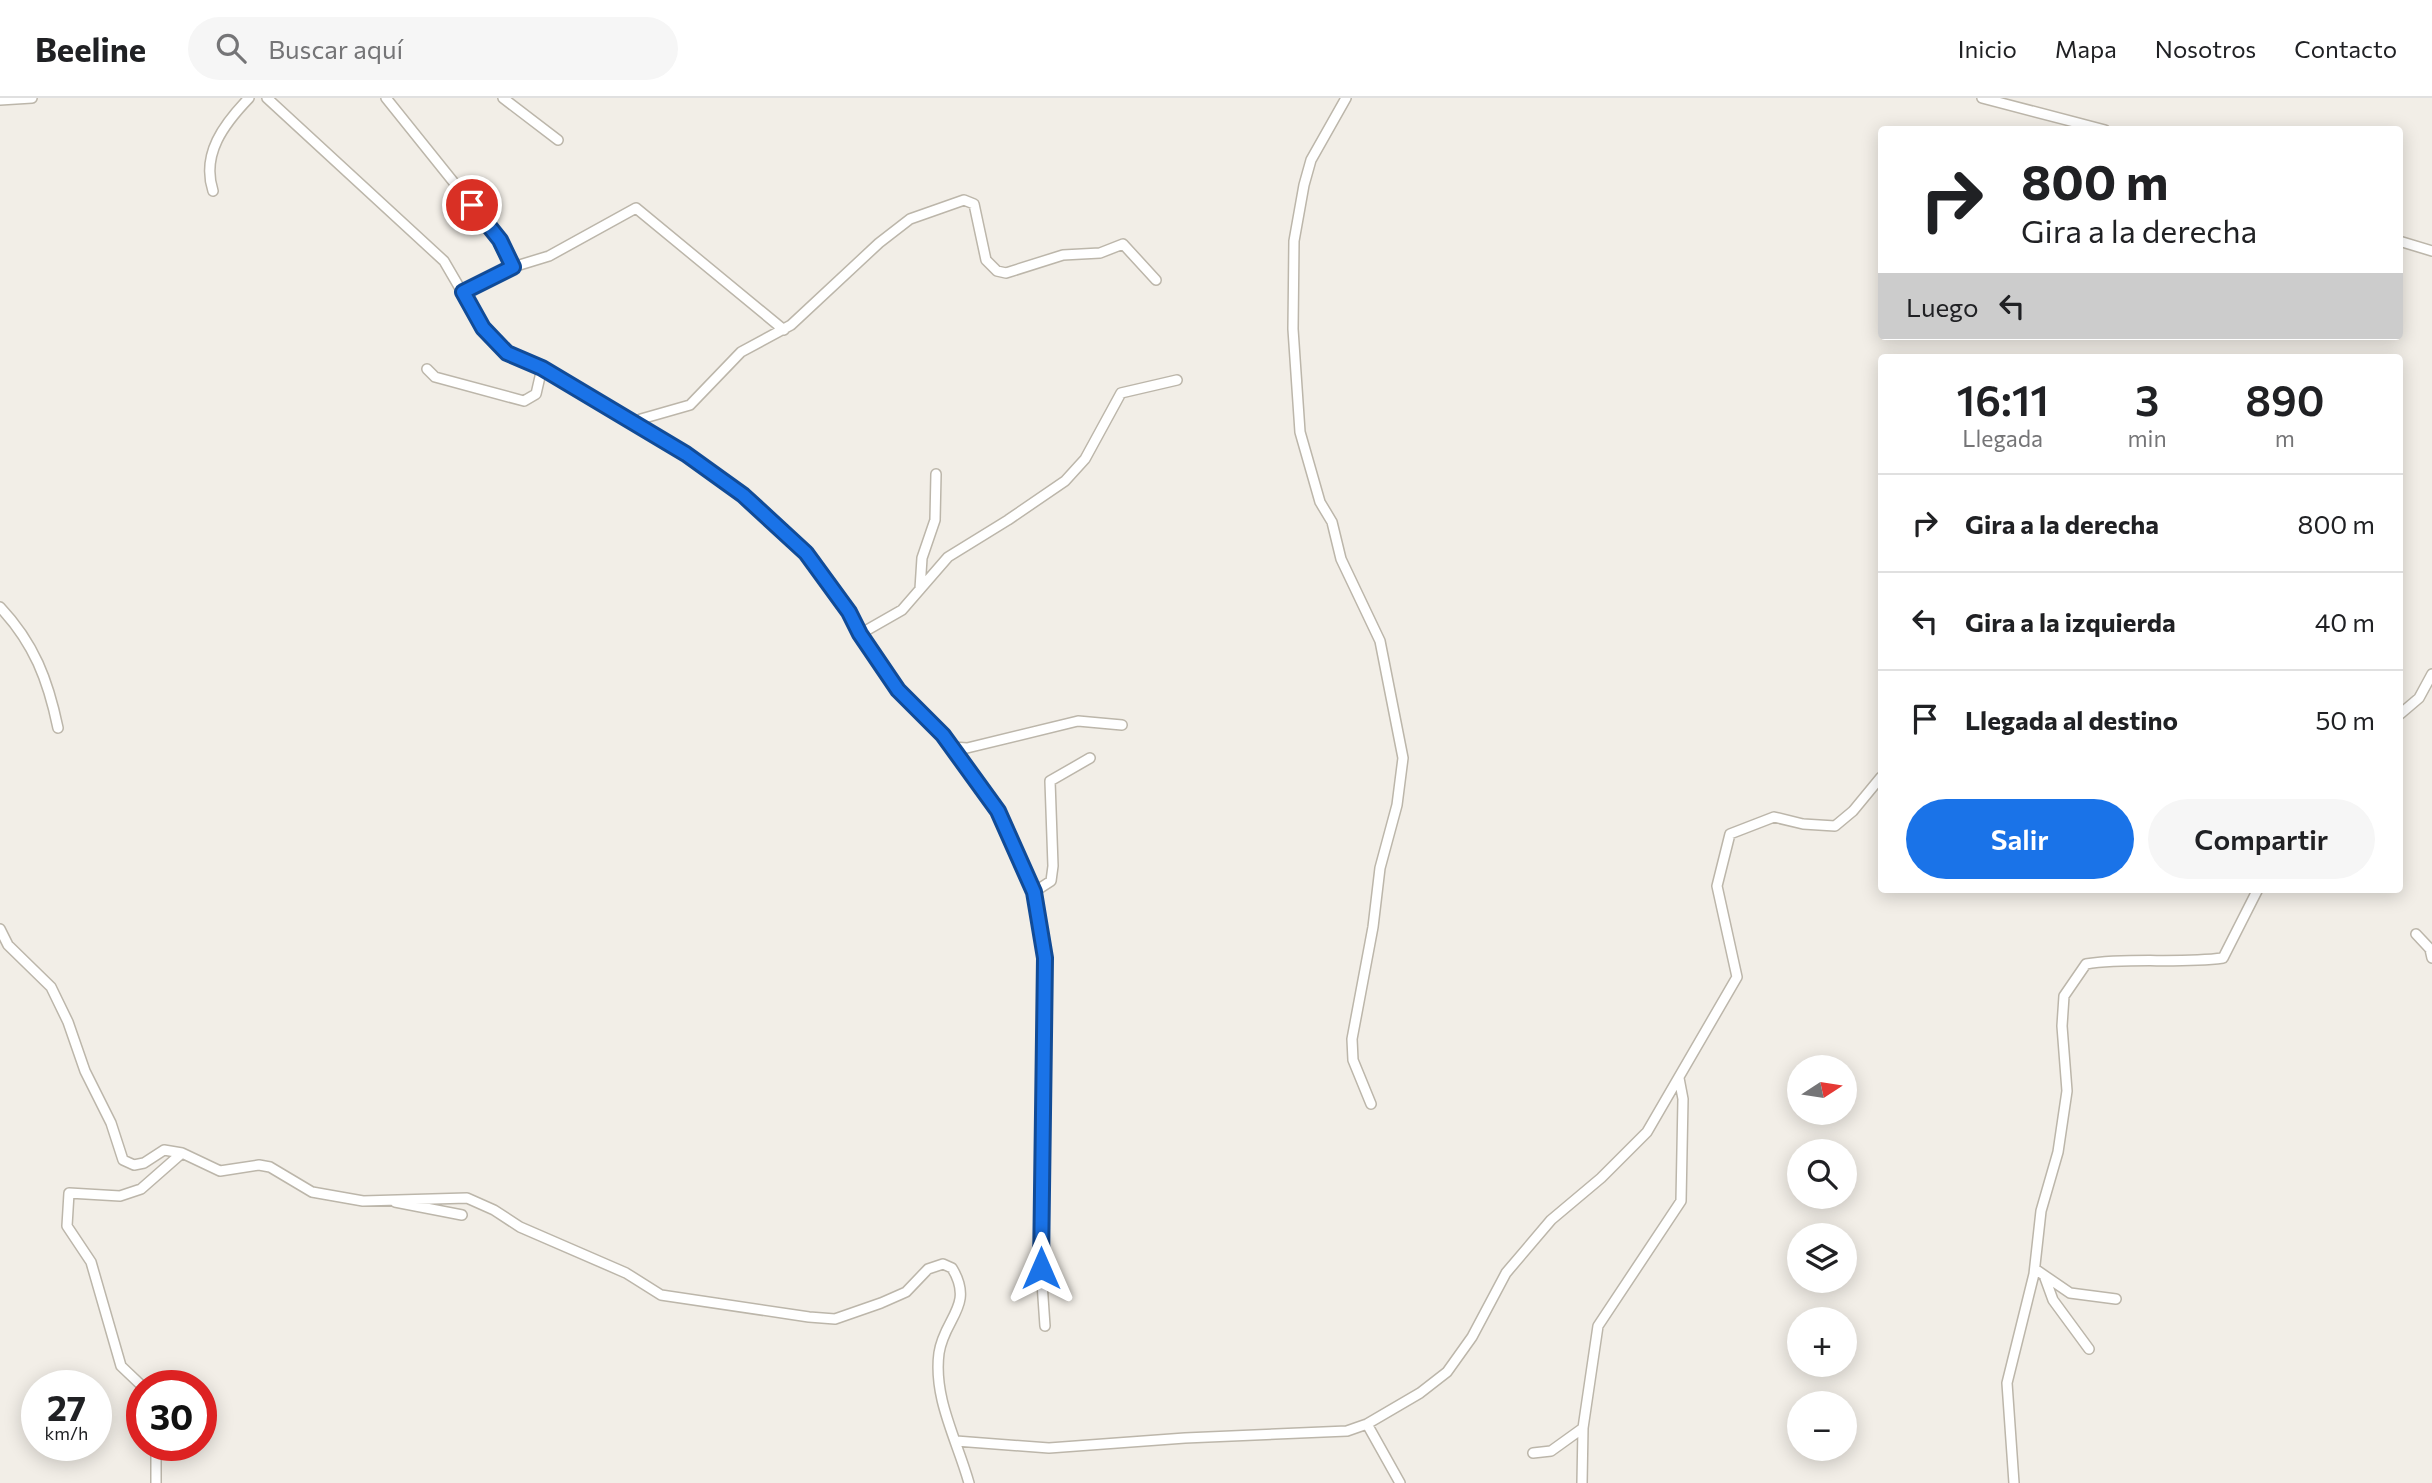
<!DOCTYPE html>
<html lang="es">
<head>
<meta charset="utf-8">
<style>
	:root { --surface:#fff; --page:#f6f6f6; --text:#202124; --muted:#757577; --line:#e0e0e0; --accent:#1a73e8 }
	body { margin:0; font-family:Commissioner,sans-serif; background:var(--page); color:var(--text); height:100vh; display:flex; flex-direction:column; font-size:26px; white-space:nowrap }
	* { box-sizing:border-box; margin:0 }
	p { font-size:23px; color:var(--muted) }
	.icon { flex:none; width:38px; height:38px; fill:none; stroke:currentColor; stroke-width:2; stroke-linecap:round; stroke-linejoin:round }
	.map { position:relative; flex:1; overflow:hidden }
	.side { position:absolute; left:1878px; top:256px; width:525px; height:539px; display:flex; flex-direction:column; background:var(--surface); border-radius:7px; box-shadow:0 4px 18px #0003 }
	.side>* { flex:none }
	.hud { position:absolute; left:1878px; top:28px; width:525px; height:214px; border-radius:7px; box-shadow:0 4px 18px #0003; background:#fff; color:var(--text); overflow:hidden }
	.needle { width:46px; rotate:78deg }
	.tools { position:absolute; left:1787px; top:957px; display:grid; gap:14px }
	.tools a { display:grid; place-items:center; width:70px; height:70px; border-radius:50%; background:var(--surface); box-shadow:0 4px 18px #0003; font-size:35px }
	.speed { position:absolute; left:21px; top:1272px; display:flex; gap:14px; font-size:35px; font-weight:700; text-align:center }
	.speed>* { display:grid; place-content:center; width:91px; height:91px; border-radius:50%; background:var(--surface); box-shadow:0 4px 18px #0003; line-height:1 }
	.speed small { font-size:18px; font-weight:400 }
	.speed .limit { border:10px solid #d22; background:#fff; color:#111 }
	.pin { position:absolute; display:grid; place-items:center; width:60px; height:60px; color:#fff; margin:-30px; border:4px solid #fff; border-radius:50%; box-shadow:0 2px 7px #0007 }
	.me { position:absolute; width:77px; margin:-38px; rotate:0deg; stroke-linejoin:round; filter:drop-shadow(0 0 5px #0008) }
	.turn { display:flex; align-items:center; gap:24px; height:147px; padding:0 28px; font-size:32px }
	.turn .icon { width:91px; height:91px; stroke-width:2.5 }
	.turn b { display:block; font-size:49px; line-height:60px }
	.then { display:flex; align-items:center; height:66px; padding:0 28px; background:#0003; gap:14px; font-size:26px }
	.eta { display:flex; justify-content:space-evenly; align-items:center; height:119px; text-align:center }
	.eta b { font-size:42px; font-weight:600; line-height:49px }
	.primary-button { display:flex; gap:14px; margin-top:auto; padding:14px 28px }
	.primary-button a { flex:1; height:80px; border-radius:42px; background:var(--accent); color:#fff; font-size:28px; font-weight:600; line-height:80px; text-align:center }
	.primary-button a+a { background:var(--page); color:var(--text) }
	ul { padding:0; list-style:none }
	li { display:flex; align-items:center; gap:21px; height:98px; padding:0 28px; border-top:2px solid var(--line) }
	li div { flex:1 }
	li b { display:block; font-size:26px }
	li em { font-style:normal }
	header { display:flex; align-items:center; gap:42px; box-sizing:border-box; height:98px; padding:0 35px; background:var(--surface); border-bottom:2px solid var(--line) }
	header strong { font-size:33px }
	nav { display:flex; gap:38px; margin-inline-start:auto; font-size:24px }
	.search { width:490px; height:63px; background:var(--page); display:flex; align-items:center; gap:18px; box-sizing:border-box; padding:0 24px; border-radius:38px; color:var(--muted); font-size:26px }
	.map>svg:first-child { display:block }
</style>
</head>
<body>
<header>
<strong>Beeline</strong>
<div class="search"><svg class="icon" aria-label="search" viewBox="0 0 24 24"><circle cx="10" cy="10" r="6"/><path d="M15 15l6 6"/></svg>Buscar aquí</div>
<nav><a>Inicio</a><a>Mapa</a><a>Nosotros</a><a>Contacto</a></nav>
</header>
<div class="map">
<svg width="2432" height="1385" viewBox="0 0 2432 1385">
	<rect width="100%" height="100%" fill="#f2eee7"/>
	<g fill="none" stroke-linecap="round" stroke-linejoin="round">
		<defs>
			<path id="minor" d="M267 0 444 163 483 230 507 255 542 270 686 356 743 397 806 455 849 514 860 536 898 592 953 649 998 713 1034 794 1045 860 1041 1170 1045 1228
				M386 0 500 142 513 169
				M503 0 558 42
				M1346 0 1311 62 1304 87 1294 143 1293 231 1300 334 1320 404 1332 424 1341 461 1380 543 1403 660 1397 707 1380 770 1373 829 1352 941 1353 962 1371 1006
				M1982 0 2105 32
				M0 2 32 0
				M213 93C201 56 224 26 249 0
				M2399 143 2432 153
				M462 194 513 169 549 158 636 110 784 232
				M427 271 435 279 524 303 536 296 542 270
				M633 326 641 321 690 307 741 254 791 227 879 145 910 121 964 102 974 106 986 162 997 173 1006 175 1063 157 1100 155 1123 146 1156 182
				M920 491 922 460 935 422 936 376
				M0 509C34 545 48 582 58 630
				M860 536 902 512 948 459 1008 422 1065 383 1085 361 1121 295 1177 282
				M2399 617 2419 600 2432 576
				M953 649 967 650 1078 623 1122 627
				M1034 794 1051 783 1053 768 1050 683 1090 660
				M0 831 8 847 51 889 68 924 85 973 111 1025 123 1062 134 1067 144 1065 164 1052 182 1055 220 1073 259 1067 270 1069 312 1094 363 1103 467 1100 494 1112 520 1129 626 1175 661 1197 809 1219 835 1221 881 1205 906 1194 928 1171 943 1166 952 1170C975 1208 944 1220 939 1255 933 1300 957 1342 969 1385
				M2416 836 2430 851 2432 860
				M395 1104 462 1117
				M2035 1171 2070 1195 2116 1201
				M2045 1180 2053 1202 2089 1251
				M142 1288 121 1268 91 1164 67 1128 69 1095 120 1098 141 1091 182 1055
				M1367 1326 1400 1385
				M956 1343 1049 1350 1185 1340 1347 1333 1367 1326 1420 1295 1447 1274 1472 1239 1506 1175 1551 1122 1601 1080 1647 1034 1737 879 1717 788 1730 736 1774 719 1803 726 1835 728 1853 713 1881 679
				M156 1348V1385
				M1533 1355 1551 1353 1583 1330
				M1582 1385 1583 1330 1598 1228 1681 1103 1683 1001 1679 980
				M2014 1385 2007 1285 2034 1176 2041 1113 2058 1054 2067 993 2062 928 2064 898 2086 866C2131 859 2177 866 2223 860L2258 791"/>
		</defs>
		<use href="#minor" stroke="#bcb6aa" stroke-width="12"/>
		<use href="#minor" stroke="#fff" stroke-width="9"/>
	</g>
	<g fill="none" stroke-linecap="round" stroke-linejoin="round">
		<defs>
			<path id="route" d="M472 107 500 142 513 169 463 194 483 230 507 255 542 270 686 356 743 397 806 455 849 514 860 536 898 592 943 637 998 713 1034 794 1045 860 1041 1170"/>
		</defs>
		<use href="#route" stroke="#114b97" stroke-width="18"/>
		<use href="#route" stroke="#1a73e8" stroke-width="12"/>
	</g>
</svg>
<div class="tools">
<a><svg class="needle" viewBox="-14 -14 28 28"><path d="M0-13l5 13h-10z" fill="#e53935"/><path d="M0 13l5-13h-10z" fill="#757577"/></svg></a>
<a><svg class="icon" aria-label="search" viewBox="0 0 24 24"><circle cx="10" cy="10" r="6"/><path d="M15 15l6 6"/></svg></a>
<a><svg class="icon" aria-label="layers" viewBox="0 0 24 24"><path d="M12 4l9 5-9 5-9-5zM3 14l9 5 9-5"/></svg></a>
<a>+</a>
<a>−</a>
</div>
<div class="speed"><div>27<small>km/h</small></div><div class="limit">30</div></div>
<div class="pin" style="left:472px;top:107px;background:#d93025"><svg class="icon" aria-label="arrive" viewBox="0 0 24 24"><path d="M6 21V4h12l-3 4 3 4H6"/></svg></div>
<svg class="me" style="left:1041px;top:1170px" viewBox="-20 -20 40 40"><path d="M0-17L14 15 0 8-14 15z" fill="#1a73e8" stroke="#fff" stroke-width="4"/></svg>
<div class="hud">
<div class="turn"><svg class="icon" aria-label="right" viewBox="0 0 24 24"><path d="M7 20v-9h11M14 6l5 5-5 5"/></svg><div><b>800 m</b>Gira a la derecha</div></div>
<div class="then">Luego<svg class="icon" aria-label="left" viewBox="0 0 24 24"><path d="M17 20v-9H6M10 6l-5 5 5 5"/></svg></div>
</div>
<section class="side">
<div class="eta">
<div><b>16:11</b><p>Llegada</p></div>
<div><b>3</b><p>min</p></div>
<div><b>890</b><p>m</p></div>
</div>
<ul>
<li><svg class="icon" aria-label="right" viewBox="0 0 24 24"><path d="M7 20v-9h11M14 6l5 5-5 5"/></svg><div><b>Gira a la derecha</b></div><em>800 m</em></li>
<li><svg class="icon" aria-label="left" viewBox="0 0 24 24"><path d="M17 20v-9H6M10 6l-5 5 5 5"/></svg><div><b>Gira a la izquierda</b></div><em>40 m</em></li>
<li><svg class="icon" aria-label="arrive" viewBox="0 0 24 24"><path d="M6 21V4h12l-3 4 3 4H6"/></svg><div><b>Llegada al destino</b></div><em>50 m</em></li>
</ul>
<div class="primary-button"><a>Salir</a><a>Compartir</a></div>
</section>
</div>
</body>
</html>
